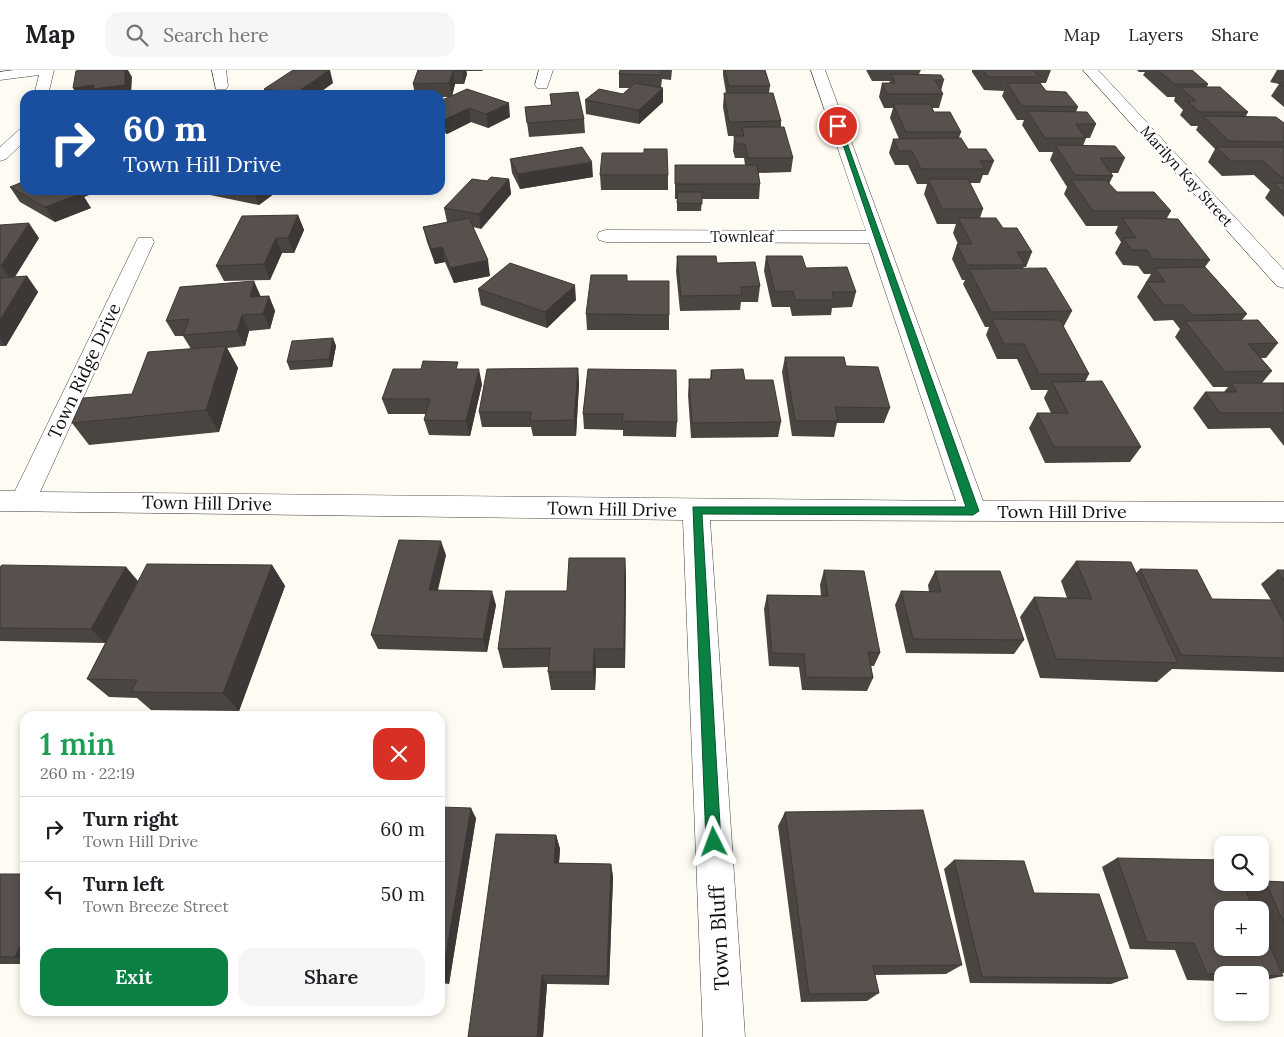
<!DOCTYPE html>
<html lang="en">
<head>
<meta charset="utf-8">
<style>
	:root { --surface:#fff; --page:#f6f6f6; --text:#202124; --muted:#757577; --line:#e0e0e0; --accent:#0b8043 }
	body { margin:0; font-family:Lora,serif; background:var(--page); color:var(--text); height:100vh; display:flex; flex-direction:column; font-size:19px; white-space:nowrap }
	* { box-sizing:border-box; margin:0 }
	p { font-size:16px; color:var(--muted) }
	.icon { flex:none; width:28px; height:28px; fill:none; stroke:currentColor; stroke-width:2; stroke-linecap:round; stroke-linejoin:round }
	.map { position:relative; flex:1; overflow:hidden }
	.panel { position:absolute; left:20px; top:641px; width:425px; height:305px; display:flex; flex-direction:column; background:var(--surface); border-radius:15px; box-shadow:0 2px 8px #0003 }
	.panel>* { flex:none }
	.hud { position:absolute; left:20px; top:20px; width:425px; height:105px; border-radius:15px; box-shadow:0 2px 8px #0003; background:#1a4fa0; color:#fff; overflow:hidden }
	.tools { position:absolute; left:1214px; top:766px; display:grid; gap:10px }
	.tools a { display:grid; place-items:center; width:55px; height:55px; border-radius:10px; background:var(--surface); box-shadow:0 2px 8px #0003; font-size:25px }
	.pin { position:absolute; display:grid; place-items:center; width:42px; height:42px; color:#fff; margin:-21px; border:2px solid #fff; border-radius:50%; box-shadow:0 1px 5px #0007 }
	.me { position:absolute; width:55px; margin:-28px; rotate:357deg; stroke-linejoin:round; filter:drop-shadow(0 0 4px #0008) }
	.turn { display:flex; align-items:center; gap:18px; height:105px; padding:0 20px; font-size:22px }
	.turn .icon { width:65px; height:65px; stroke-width:2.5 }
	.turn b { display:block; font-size:35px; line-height:42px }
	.round { display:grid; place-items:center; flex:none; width:52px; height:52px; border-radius:15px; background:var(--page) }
	.headline { display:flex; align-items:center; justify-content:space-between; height:85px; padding:0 20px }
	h1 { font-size:30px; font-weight:600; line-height:38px; color:#1e9e55 }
	.button { display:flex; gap:10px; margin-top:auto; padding:10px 20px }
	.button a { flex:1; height:58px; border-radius:15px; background:var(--accent); color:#fff; font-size:20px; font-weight:600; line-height:58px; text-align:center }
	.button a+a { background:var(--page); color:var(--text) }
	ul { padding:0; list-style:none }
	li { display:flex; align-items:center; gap:15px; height:65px; padding:0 20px; border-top:1px solid var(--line) }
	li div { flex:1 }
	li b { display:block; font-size:19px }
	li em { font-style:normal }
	header { display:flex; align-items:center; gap:30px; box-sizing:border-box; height:70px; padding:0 25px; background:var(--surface); border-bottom:1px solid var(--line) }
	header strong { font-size:24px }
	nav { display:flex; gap:28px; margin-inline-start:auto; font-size:18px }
	.search { width:350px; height:45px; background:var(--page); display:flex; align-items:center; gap:12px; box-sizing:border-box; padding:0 18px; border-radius:15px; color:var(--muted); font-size:19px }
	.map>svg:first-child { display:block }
</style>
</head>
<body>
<header>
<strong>Map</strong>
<div class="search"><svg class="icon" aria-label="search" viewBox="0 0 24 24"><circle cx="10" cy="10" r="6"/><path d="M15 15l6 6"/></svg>Search here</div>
<nav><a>Map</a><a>Layers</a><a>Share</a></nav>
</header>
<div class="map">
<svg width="1284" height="967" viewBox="0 0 1284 967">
	<rect width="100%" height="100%" fill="#fefbf2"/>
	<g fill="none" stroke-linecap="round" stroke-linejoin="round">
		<defs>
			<path id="minor" d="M14 0H54L48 25H34L39 5 0 10V2Z
				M212 0H226L228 16 226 19H216Z
				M539 0H553L547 18H537L535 15Z
				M811 0H825L983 431 1284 432V452L710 450 745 967H703L683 450 0 441V421H15L136 172 138 168H152L154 172 40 422 956 431 869 173 606 172 599 170 597 166 599 162 606 160 866 161Z
				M1083 0H1098L1284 200V218L1277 216Z
				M25 57V71L6 89 0 91V77L20 59Z"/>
		</defs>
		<use href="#minor" stroke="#424242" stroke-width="1"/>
		<use href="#minor" fill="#fff" fill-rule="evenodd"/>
	</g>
	<path fill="#4b4541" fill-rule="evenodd" d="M418 0H483L482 1H466L467 4 464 14H455L452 25 510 47 488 58 471 52 447 64 440 61V31L450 27H440V25H415L413 14Z
		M620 0H672L671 10 662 9 661 18 663 32 639 54 586 44 585 30 623 24 630 18H619V4Z
		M723 0H765L770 16 769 23 781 51V57L793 88 791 102 758 103 760 114 759 129H702L701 141H677V129H675V95H745L744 88H735L733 81 734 66H741H728L723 37 724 23H726L723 5Z
		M866 0H921L919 4 944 10 941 21 943 24 939 38H932L934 42 961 62 959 68 968 79 994 91 988 105H983L980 113H970L983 139 980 148 1003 158 1032 182 1026 197H1024L1023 198 1072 241 1064 256H1063L1089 304 1085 312 1141 377 1130 392 1045 393 1029 358 1037 343H1051L1044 328 1048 320H1031L1017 289H997L986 265 989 257H985L963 214 965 210H962L952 189 957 174H958L953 163 956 154H937L924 124 927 114H917L908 95H895L889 83 893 69H899L890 48 893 38H884L879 27 882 13H889L890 11H872Z
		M972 0H1051L1046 13H1040L1046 21 1078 37 1076 42 1096 54 1090 68H1086L1083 76 1125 88 1118 103H1111L1113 106 1109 114 1117 122 1171 141 1167 148 1210 190 1205 197 1247 244 1242 250 1278 273 1266 288H1261L1272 301 1262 313H1284V376L1270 358 1208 359 1193 338 1205 322H1224L1228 317H1213L1175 267 1180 259 1173 250 1154 251 1137 227 1151 204H1144L1138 196 1123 195 1115 183 1121 172 1115 163 1118 156H1086L1064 124 1067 117 1050 90 1053 82H1039L1022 55 1024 50H1017L1002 26 1004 21 984 20 972 2Z
		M1137 0H1192L1208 14 1207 17 1248 42 1246 46 1284 53V147L1265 128 1270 120 1254 105 1222 106 1208 92 1215 79 1196 60 1198 56H1191L1180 45 1183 40 1174 31 1175 27H1167L1143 5 1145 2H1139Z
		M1277 0H1284V37L1271 26 1279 14 1270 12Z
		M333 13 316 25H267L264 19Z
		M550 24 584 49 585 63 529 67 525 37 551 35Z
		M644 83 668 105V120H601L600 105Z
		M510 89 593 107 520 119 512 103Z
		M509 109 511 124 481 159 473 157 490 206 454 213 445 192 435 194 427 172 423 157 447 152 444 138 487 111Z
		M10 117 25 120H101L84 127 91 138 55 152 20 132Z
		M186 120H279L259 135Z
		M298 145 304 160 294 183H282L270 210 224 211 216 196Z
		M0 155 39 168 15 207 27 206 38 222 6 276H0Z
		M677 186 717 193 760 216 758 232H741L740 240 680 241 676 201Z
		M766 186 806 198 856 222 852 237 832 238 831 245 792 246 790 237H772L764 201Z
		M627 211 669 245V260H587L586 244Z
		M478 219 576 230 547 258 481 235Z
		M261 226H269L275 241 270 259 249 261 245 276 227 278 238 298 219 362 89 375 72 353 132 324 191 279 183 266H175L166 251Z
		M333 268 336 276 332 297 290 300 287 292Z
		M785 287 846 296 890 338 884 353H837L834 367 792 366 782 302Z
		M578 298 579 314 576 366H533L531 357H482L479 342Z
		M459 299 482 314 470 366 429 365 424 350 426 344H388L382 329Z
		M588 299 677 352 676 367 623 366V360L584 359 583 344Z
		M711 300 781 352 778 367 691 368 688 325 689 309H710Z
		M446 485 438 520 496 535 487 582 378 579 371 565Z
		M625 488 626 509 625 598H596L595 620H551L548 602V597L503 598 498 579 567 521Z
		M1076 491 1136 503 1140 499 1212 529 1271 530 1261 514 1277 500H1284V602L1172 599 1157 612 1040 608 1020 547 1034 527 1067 528 1061 511Z
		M272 495 285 516 239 641 151 640 137 628 109 627 87 609 105 573 0 571V497H126L138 511Z
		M824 500 880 583 874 596H871L873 608 867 621 802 620 799 597 769 596 764 539 767 525 821 526 820 515Z
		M935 501 1024 570 1014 584 906 583 895 535 901 521 929 522 928 515Z
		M440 737 476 748 449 914 440 913Z
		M785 742 962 895 946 904 875 905 879 923 867 931 801 932 778 756Z
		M556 765 560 779 559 793 611 794 613 807 609 915 547 914 543 967H468Z
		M1117 788 1245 820 1265 811 1284 812V903H1282L1283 906 1261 911H1260V905H1222V911L1187 910 1175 880 1130 879 1102 797ZM1222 840H1260V878Z
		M954 790 1034 823 1128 908 1111 914 970 913 944 799Z
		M0 804H25V894H0Z"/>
	<path fill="#3d3835" d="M125 0H128L132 7 131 25H77L73 18Z
		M329 0H330L333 13 316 25H296V23Z
		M462 0H466L467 4 464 14Z
		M453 1 455 14 452 27 449 13Z
		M663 18V32L639 54V40Z
		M509 33 510 47 488 58 486 44Z
		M469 38 471 52 447 64 444 50Z
		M592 92 593 107 520 119 518 104Z
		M509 109 511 124 481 159 479 144Z
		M71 120H101L84 127 91 138 55 152 45 137Z
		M253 120H279L259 135Z
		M298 145 304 160 294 183 288 168Z
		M29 153 39 168 12 211 1 196Z
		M276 168 282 183 270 210 264 194Z
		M442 177 445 192 435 194 431 179Z
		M488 190 490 206 454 213 450 198Z
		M27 206 38 222 6 276 0 269V250Z
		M254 211 261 227H250Z
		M575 215 576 230 547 258 545 242Z
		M269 226 275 241 270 259 263 244Z
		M242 245 249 261 245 276 237 261Z
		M333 268 336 276 332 297 329 289Z
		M226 276 238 298 219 362 206 340Z
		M578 298 579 314 576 366 574 350Z
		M479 299 482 314 470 366 466 351Z
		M441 471 446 485 434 534 429 520Z
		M625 488 626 509 625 598 624 579Z
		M272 495 285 516 239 641 223 623Z
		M126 497 138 512 105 573 91 559Z
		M492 521 496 535 487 582 483 569Z
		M594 579 596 598 595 620 593 602Z
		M471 738 476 748 449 914 442 908Z
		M556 765 560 779 558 806 554 793Z
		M611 794 613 807 609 915 607 906Z
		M25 865V890L15 887Z
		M542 905 547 914 543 967H537Z"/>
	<path fill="#57504c" stroke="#3d3835" d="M80 0H125V15L93 19 94 15 73 18 76 1Z
		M293 0H329L296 23 264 19Z
		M418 0H462L453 1 449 13 413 14Z
		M620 0H662L661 5 619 4Z
		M725 0H765L770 16H729Z
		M983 0H1033L1039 7H988Z
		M1158 0H1192L1208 14H1174Z
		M891 4 941 5 944 10H935L943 24H887L882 13H895Z
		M635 13 663 18 639 40 585 30 599 19 623 24Z
		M1007 13H1040L1046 21 1066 22 1078 37 1022 36Z
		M1279 13H1284V17Z
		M1180 17H1220L1248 42H1199L1188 31H1196Z
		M467 19 509 33 486 44 469 38 444 50 440 48V31Z
		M578 22 584 49 527 53 525 37 552 35 550 24Z
		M252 23 253 25H240Z
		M724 23H773L781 51 729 52Z
		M893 34H930L934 42H950L961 62H906Z
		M1027 41 1087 42 1096 54H1076L1086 68H1045Z
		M1203 46 1276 47 1284 53V72L1229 71Z
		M742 57H784L793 88H748L745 74H736L734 66H744Z
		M961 68 968 79H986L994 91H980L985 99H921L912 81H899L893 69Z
		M1055 75 1115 76 1125 88H1100L1113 106 1075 105Z
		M582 77 592 92 518 104 510 89Z
		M1216 77H1284V108H1282L1263 91H1231Z
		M644 79H667L668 105H600L602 83H644Z
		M675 95H757L760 114H675Z
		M491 107 509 109 479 144 444 138 472 109 487 111Z
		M928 109H968L983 139H942Z
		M1071 110H1106L1117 122H1154L1171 141H1093Z
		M25 111V120H77L82 123 45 137 10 117Z
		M1274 113H1284V123Z
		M678 122H702V134L677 133Z
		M298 145 288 168H276L264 194 216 196 242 146Z
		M469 148 488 190 450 198 442 177 431 179 423 157Z
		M958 148H996L1003 158H1017L1032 182H1017L1025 195H967L957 174H972Z
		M1122 148 1178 149 1210 190 1153 189 1147 180H1132L1123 168H1136Z
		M29 153 1 196H0V155Z
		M677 186H716L717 193 755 192 760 216 741 217 742 225 681 226Z
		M766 186H802L806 198 847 197 856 222H832L834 230H795L793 221 775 222Z
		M510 193 575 215 545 242 478 219Z
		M1205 197 1247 244 1192 245 1183 235H1164L1146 212H1165L1155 198Z
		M1046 198 1072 241 991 242 969 199Z
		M591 205H627V211H669V245L586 244Z
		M27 206 0 250V208Z
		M254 211 250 227 269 226 263 244 242 245 237 261 183 265 189 249 166 251 180 217Z
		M992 249 1060 250 1089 304H1039L1024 274H1004Z
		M1258 250 1278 273 1248 274 1272 301 1225 302 1185 251Z
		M333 268 329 289 287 292 292 271Z
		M226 276 206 340 72 353 83 328 132 324 148 282Z
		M785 287H844L846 296 878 297 890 338 835 337 838 351H795Z
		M423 291 458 292 456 299H479L466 351 424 350 430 329H382L393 299H421Z
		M578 298 574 350 530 351 531 342H479L487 299Z
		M588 299 676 300 677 352 622 351 623 344H583Z
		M743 299 745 310H773L781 352 692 353 689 309H712L711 300Z
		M1102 311 1141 377H1054L1037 343H1068L1052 312Z
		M1231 313H1284V343H1220L1205 322H1237Z
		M399 470 441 471 429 520 492 521 483 569 371 565Z
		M569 488H625L624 579H594L593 602H548L550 578 498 579 506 521H567Z
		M1076 491 1131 492 1178 593 1056 589 1034 527 1092 529Z
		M147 494 272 495 223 623 131 622 137 610 87 609Z
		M2 495 126 497 91 559 0 558V497Z
		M1140 499 1197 500 1212 529 1272 530 1284 552V588L1181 585Z
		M824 500 864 501 880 583 868 582 873 608 806 607 804 584 772 583 767 525 828 526Z
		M1277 500H1284V511Z
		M935 501H1000L1024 570 913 569 901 521 941 522Z
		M440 737 471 738 442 908H440Z
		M923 740 962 895 873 896 879 923 809 924 785 742Z
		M496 764 556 765 554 793 611 794 607 906 542 905 537 967H468Z
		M1117 788 1222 790V812H1242L1254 840H1222V878H1260V854L1283 906 1207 904 1194 873 1147 872Z
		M954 790 1024 791 1034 823 1099 824 1128 908 982 907Z
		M0 804H25V865L15 887H0Z
		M1265 811 1284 812V853Z"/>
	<path fill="#0b8043" stroke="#07532c" d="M836 54 841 56 979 441 973 445 702 444 721 772 719 777 714 779 708 777 706 772 693 437H966Z"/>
	<g text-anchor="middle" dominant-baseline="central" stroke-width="5" stroke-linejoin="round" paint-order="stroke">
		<g font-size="15" fill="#0f0f0f" stroke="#fff">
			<text transform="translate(1187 106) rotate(48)">Marilyn Kay Street</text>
			<text x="742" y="166">Townleaf</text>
		</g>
		<g font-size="18" fill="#0f0f0f" stroke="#fff">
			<text transform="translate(84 301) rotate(-65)">Town Ridge Drive</text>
			<text transform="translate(207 433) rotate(1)">Town Hill Drive</text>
			<text transform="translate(612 439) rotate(1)">Town Hill Drive</text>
			<text x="1062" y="441">Town Hill Drive</text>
		</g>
		<g font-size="21" fill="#0f0f0f" stroke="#fff">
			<text transform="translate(719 868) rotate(-93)">Town Bluff</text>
		</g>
	</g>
</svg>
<div class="tools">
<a><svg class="icon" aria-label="search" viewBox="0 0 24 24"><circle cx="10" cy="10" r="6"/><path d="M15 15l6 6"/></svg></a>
<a>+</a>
<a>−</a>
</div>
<div class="pin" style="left:838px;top:56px;background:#d93025"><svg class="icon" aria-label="arrive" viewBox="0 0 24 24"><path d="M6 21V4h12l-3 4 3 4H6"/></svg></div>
<svg class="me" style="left:714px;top:772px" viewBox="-20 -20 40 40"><path d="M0-17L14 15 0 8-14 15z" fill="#0b8043" stroke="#fff" stroke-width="4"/></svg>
<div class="hud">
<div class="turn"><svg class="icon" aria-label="right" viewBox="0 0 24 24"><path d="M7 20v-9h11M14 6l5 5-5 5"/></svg><div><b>60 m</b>Town Hill Drive</div></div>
</div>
<section class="panel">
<div class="headline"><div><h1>1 min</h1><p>260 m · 22:19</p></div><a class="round" style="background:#d93025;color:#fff"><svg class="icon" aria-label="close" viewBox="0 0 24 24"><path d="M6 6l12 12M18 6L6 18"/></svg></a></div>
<ul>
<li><svg class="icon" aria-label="right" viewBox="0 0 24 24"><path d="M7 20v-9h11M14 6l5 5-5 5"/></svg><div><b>Turn right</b><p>Town Hill Drive</p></div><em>60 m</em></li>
<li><svg class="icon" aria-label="left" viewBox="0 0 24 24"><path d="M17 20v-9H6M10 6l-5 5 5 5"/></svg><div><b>Turn left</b><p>Town Breeze Street</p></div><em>50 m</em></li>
</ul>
<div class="button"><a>Exit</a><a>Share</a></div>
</section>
</div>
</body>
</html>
